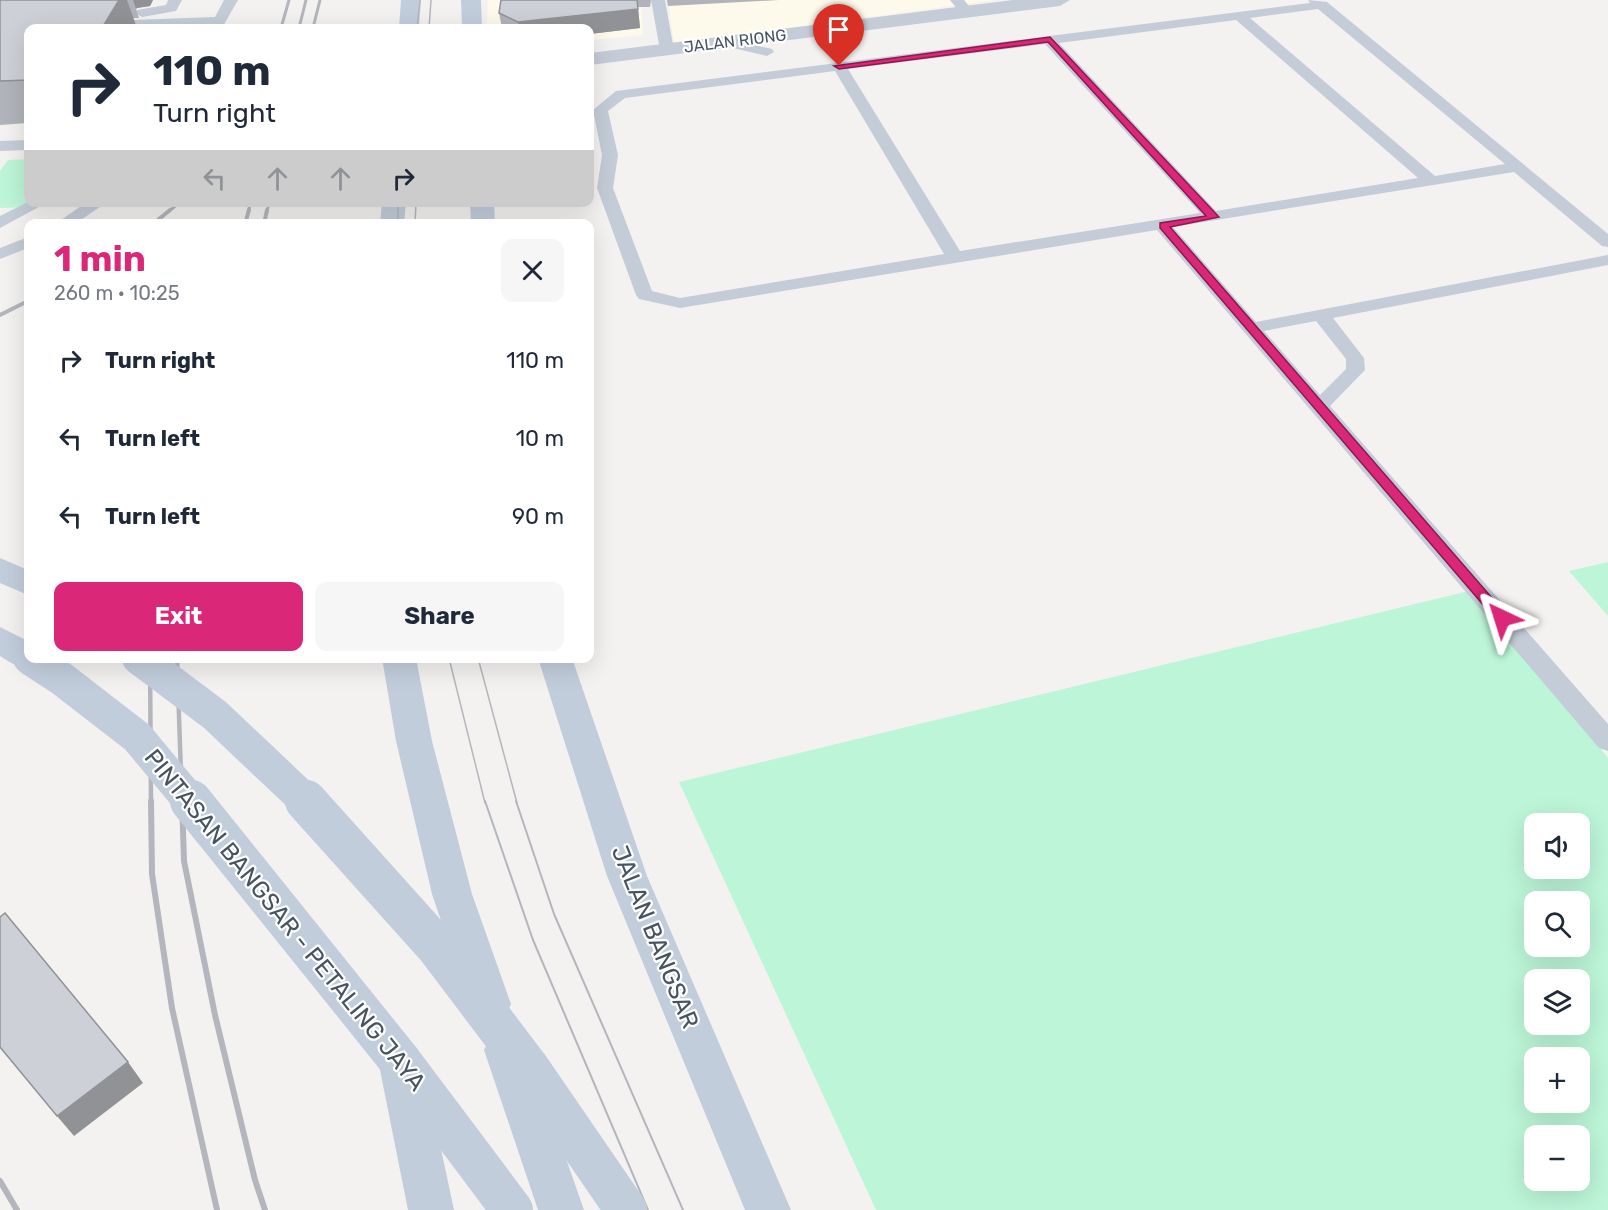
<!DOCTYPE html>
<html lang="en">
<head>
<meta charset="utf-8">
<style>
	:root { --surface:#fff; --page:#f6f6f7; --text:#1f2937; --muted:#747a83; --accent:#db2777 }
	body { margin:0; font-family:Rubik,sans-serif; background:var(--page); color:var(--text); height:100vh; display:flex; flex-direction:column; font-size:22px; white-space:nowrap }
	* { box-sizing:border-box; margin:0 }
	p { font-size:20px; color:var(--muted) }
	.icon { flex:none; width:33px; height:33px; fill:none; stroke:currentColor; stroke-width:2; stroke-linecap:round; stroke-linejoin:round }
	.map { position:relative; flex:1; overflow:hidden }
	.side { position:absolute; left:24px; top:219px; width:570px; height:444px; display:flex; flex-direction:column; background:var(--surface); border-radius:12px; box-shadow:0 6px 24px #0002 }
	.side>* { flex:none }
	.banner { position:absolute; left:24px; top:24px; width:570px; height:183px; border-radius:12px; box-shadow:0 6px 24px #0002; background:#fff; color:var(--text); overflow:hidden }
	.buttons { position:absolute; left:1524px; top:813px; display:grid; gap:12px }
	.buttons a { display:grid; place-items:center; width:66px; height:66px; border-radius:12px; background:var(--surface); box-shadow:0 6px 24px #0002; font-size:30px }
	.pin { position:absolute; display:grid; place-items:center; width:51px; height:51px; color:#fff; margin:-62px -26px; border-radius:50% 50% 50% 0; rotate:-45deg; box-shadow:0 0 6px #0007 }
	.pin .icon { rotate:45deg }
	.me { position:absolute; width:66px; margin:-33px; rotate:319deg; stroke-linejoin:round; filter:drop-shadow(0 0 4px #0008) }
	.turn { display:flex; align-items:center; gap:21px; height:126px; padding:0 30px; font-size:27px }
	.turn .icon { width:78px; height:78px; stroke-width:2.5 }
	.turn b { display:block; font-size:42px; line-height:51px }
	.lanes { display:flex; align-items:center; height:57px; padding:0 30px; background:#0003; justify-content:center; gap:30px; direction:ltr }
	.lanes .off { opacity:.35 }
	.round { display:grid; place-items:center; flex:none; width:63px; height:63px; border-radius:12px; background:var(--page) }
	.overview { display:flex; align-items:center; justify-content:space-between; height:102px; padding:0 30px }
	h1 { font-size:36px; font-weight:700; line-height:45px; color:var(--accent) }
	.cta { display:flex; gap:12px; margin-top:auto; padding:12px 30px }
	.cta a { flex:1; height:69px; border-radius:12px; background:var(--accent); color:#fff; font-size:24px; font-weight:700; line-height:69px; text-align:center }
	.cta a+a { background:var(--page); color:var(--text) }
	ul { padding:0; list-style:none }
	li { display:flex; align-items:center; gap:18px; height:78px; padding:0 30px }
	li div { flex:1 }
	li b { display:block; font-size:22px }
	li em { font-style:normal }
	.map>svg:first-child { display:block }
</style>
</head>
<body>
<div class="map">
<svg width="1608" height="1210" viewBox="0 0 1608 1210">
	<rect width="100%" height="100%" fill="#f4f2f1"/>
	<path fill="#fefaeb" d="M488 0H641L643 35 590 40V28H487Z
		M668 0H995L674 43Z"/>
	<path fill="#bcf5d7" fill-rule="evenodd" d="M28 159 29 207 0 208V171L8 160Z
		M1608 562V616L1569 571Z
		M1477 589 1608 758V1210H876L679 782ZM1534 824H1580V868H1534ZM1534 902H1580V946H1534ZM1534 980H1580V1024H1534ZM1534 1058H1580V1102H1534ZM1534 1136H1580V1180H1534Z"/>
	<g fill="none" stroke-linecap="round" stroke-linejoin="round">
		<path fill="#c4ccd7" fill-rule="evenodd" d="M168 0H182L176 11 142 17 135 13 137 10 166 5Z
			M224 0H238L222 28H210L211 25 104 28 99 25 106 21 215 17Z
			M651 0H665L674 50 672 53H662L660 50Z
			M950 0H964L974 12 972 15H962Z
			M1308 0 1327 2 1608 234V247L1602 246 1514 172 1173 227 1256 322 1608 255V265L1333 318 1364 358 1365 370 1330 406 1608 724V751L1599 748 1157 230 680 308 639 299 636 295 597 188 602 155 593 110 616 91 1310 3ZM1318 9 1505 164 1435 176 1250 18ZM1236 20 1418 178 1216 211 1059 43ZM1045 44 1200 213 960 251 848 69ZM835 71 944 254 680 298 652 291 613 188 618 155 608 111 625 98ZM1316 321 1346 359V369L1320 395 1264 331Z
			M725 38 772 49 774 52 767 56 720 45V39Z
			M28 140V150L0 151V141Z
			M28 202H48L0 228V216Z
			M87 202H107L75 224H55Z
			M28 237V248L0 259V248Z"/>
		<path fill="#c4ccd7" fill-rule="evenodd" d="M1013 0H1070L1060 6 590 65V53Z"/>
		<path fill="#c2cddc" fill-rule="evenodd" d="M401 0H421L419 28H399Z
			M461 0H481L482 28H462Z
			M382 202H406L404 224H380Z
			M470 202H494L495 224H471Z
			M0 558 28 570V595L0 583Z
			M0 627 28 641V658H44L40 666C23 671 14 665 0 656Z
			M382 658H416L432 741 472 894 511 1004 505 1018 490 1023 475 1018 469 1004 432 894 396 741Z
			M538 658H572L647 876 791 1210H745L607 876Z
			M506 1030 521 1036 528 1050 584 1210H538L484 1050 491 1036Z
			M401 1045 416 1051 423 1065 454 1210H408L379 1065 386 1051Z"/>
		<path stroke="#b3b6bc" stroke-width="1.5" d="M417 28 420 0
			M429 28 431 0
			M398 202V224
			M415 224 416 202
			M449 658 485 803
			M478 658 517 803"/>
		<path stroke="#b3b6bc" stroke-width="2" d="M485 801 533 940 648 1210
			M516 801 554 914 683 1210"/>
		<path stroke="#b3b6bc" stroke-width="3" d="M281 28 289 0
			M299 28 306 0
			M313 28 320 0
			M168 212 180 202
			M248 212 251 202
			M267 212 269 202"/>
		<path stroke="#b3b6bc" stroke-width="4" d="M153 224 170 210
			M245 224 249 210
			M264 224 267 210
			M0 315 28 301"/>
		<path stroke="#b3b6bc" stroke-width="4.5" d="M150 658 151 803
			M177 658 182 803"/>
		<path stroke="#b3b6bc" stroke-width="6" d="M151 801 152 874 172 1008 217 1210
			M182 801 184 861 215 1015 255 1180 265 1210
			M0 1181 17 1210"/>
		<path stroke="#c2cddc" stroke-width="34" d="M30 658 62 679 137 737 192 803
			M139 658 215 715 308 803"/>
		<path stroke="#c2cddc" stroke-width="42" d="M191 801 401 1062 512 1210
			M306 801 438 948 530 1070 626 1210"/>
	</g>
	<path fill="#b0b3b9" d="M0 0H153L150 6 137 8 136 9 139 18H133L137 28H28V123L0 125Z
		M501 0H651L650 7H638L640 28 590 34V28H502L499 13Z
		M667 0H779L668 6Z"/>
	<path fill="#909296" d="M119 0H127L137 28H102Z
		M133 0H153L150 6 137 8 136 9Z
		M638 9 640 28 590 34V28H519L518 22Z
		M128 1062 143 1083 74 1136 57 1116Z"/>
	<path fill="#cdd0d7" stroke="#909296" stroke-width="1.5" d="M0 0H119L102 28H28V80L0 81Z
		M501 0H637L638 9 518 22 499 13Z
		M5 913 128 1062 57 1116 0 1047V917Z"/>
	<path fill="#db2777" stroke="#8e194d" stroke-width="1.5" d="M1050 37 1219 217 1170 227 1506 614V621H1497L1160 228V223L1206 216 1048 42 839 69 834 66Z"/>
	<g text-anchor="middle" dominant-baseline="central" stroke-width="4.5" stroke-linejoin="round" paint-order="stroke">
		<g font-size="16" fill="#475361" stroke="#fff">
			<text transform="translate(735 41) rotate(-7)">JALAN RIONG</text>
		</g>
		<g font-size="24" fill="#475361" stroke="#fff">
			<text transform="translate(285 920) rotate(51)">PINTASAN BANGSAR - PETALING JAYA</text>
			<text transform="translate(655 937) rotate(68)">JALAN BANGSAR</text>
		</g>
	</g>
</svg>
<div class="buttons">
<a><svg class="icon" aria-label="sound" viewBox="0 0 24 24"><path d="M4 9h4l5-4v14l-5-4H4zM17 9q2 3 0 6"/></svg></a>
<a><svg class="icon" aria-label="search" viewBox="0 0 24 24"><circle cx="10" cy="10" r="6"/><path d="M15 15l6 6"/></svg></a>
<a><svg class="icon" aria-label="layers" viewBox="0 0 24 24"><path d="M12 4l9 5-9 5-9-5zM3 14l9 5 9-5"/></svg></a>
<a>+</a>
<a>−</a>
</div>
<div class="pin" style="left:839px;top:66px;background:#d93025"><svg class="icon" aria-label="arrive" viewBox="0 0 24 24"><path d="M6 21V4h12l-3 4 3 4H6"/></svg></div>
<svg class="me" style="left:1502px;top:618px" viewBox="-20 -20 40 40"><path d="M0-17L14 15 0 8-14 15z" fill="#db2777" stroke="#fff" stroke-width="4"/></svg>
<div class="banner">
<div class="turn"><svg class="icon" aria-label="right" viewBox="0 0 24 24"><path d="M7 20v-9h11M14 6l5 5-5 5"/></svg><div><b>110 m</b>Turn right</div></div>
<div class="lanes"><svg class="icon off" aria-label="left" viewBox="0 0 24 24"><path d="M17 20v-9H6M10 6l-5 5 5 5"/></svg><svg class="icon off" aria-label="ahead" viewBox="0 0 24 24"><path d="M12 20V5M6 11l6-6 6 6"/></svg><svg class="icon off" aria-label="ahead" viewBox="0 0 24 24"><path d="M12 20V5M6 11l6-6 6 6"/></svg><svg class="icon" aria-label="right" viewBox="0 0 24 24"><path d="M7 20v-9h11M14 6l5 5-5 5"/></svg></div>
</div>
<section class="side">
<div class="overview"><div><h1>1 min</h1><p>260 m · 10:25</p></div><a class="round"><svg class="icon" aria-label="close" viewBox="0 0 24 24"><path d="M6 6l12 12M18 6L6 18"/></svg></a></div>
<ul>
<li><svg class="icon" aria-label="right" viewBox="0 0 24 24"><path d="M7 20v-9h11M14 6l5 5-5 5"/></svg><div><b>Turn right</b></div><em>110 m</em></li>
<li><svg class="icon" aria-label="left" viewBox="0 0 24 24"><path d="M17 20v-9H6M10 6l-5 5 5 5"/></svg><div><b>Turn left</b></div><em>10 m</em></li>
<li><svg class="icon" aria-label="left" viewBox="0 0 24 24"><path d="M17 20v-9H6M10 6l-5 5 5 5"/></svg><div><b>Turn left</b></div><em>90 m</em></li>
</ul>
<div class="cta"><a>Exit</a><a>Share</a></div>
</section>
</div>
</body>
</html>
